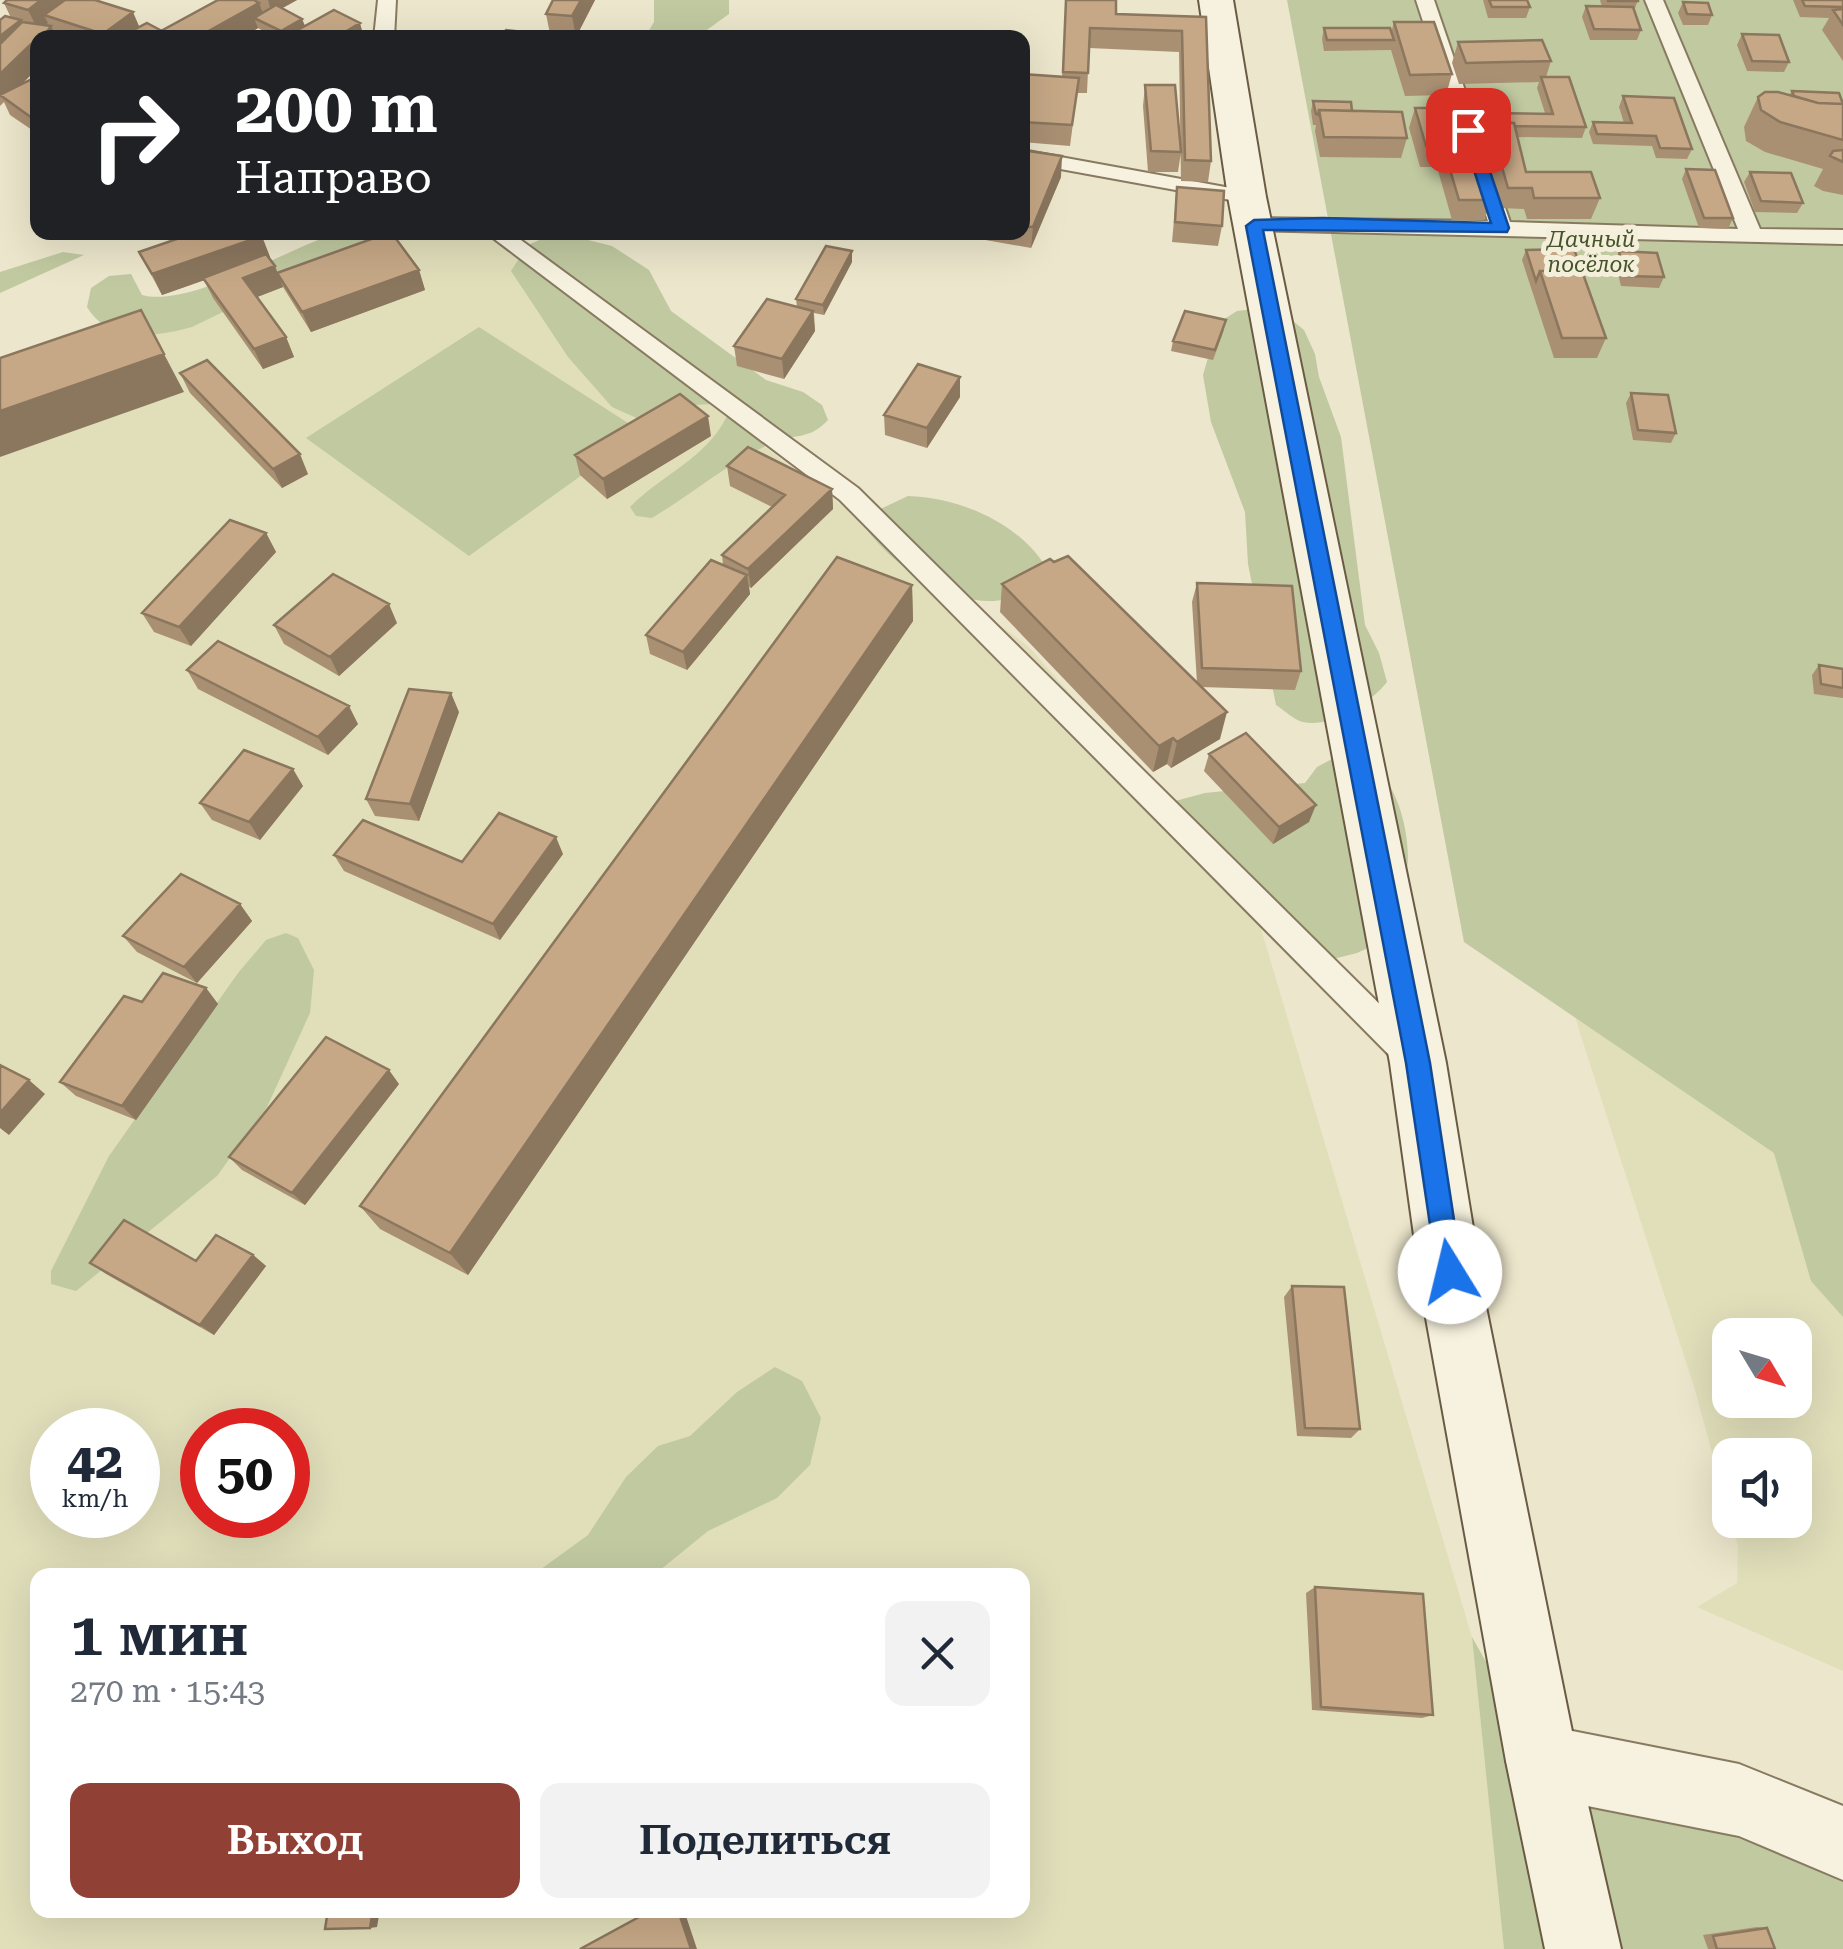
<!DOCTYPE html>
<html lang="ru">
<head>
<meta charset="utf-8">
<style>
	:root { --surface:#fff; --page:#f2f2f3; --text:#1f2937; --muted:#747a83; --accent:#914036 }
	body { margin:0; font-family:"Roboto Serif",serif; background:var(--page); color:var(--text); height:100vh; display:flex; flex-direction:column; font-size:38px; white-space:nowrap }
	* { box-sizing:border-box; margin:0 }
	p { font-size:32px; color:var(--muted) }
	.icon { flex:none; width:55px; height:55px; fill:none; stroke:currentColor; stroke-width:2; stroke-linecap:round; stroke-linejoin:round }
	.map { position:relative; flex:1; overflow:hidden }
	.panel { position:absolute; left:30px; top:1568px; width:1000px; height:350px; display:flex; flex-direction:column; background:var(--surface); border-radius:20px; box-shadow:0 10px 40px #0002 }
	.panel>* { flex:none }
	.top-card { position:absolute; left:30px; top:30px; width:1000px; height:210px; border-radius:20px; box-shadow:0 10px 40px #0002; background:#202124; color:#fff; overflow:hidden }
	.needle { width:65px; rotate:128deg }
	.buttons { position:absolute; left:1712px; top:1318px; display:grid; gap:20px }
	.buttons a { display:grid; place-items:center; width:100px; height:100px; border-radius:20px; background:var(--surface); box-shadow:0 10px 40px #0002; font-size:50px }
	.speed { position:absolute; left:30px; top:1408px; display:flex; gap:20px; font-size:50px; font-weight:700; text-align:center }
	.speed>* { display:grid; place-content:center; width:130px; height:130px; border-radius:50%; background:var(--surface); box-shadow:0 10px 40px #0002; line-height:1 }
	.speed small { font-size:25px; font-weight:400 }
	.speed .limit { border:15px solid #d22; background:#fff; color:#111 }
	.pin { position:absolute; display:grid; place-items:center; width:85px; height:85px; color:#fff; margin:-42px; border-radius:20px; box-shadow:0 5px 15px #0006 }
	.me { position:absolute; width:110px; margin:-55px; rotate:351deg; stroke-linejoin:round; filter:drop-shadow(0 0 8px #0008) }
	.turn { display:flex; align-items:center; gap:35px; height:210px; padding:0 40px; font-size:45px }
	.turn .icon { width:130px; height:130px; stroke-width:2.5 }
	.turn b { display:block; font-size:70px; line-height:85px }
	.round { display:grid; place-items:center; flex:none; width:105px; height:105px; border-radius:20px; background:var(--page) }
	.summary { display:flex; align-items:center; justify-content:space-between; height:170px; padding:0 40px }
	h1 { font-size:60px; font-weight:600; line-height:75px }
	.primary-button { display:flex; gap:20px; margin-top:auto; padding:20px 40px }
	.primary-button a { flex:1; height:115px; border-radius:20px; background:var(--accent); color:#fff; font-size:40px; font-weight:600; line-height:115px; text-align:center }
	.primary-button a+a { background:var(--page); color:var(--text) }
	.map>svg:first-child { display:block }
</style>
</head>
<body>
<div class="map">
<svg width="1843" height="1949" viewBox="0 0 1843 1949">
	<rect width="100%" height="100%" fill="#ece6cc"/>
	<path fill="#e1dfba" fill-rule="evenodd" d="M379 233H483L1029 647 1253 902 1472 1637 1504 1949H0V374ZM52 1430H138V1515H52ZM202 1430H288V1515H202ZM38 1575H1022V1910H38Z
		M1536 875 1843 938V1671L1697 1607 1737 1583 1738 1546 1730 1520H1795V1455H1730V1519L1695 1390 1579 1030ZM1730 1335H1795V1400H1730Z"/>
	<path fill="#c0c9a0" d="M654 0H729V14L697 37H645L654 22Z
		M1287 0H1843V1317L1811 1281 1774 1153 1464 942Z
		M336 233H375L376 238 192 327C156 337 109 344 87 307L91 288 109 276 131 274 142 295C187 308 289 249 336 233Z
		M544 238 584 239 612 246 649 270 671 311 766 380 803 392 822 405 828 420C809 441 794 433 772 443 729 462 692 494 652 518L636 516 630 507C662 474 706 459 727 416L714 404 692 405 641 420 612 407 568 357 511 271 528 245Z
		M63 252 84 255 0 293V272Z
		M1263 308 1282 312 1304 330 1315 354 1319 377 1341 437 1365 625 1379 653 1387 682C1371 703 1331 728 1303 722 1294 720 1284 710 1276 705L1248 564 1245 512 1211 422 1203 375 1218 323 1237 311Z
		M479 327 642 432 469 556 306 438Z
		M908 496C962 498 1022 524 1049 572 1033 585 1017 600 994 601 947 603 894 566 867 530L874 512Z
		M1345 752C1390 760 1408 817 1408 859 1407 884 1396 913 1391 937L1357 953 1321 962 1164 804 1205 793 1305 783 1317 767Z
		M286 933 298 938 314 970 310 1013 267 1107 217 1176 76 1291 51 1284V1271L109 1156 238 973 266 940Z
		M775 1367 802 1381 821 1418 810 1465 777 1498 708 1531 654 1575H513L537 1572 588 1535 626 1477 658 1446 690 1436 737 1392Z
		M1472 1637 1542 1761 1843 1843V1949H1504Z"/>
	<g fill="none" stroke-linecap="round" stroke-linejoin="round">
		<defs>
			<path id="service" d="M378 0H396L394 38H374Z
				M1416 0H1434L1510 222 1738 229 1645 0H1663L1760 229 1843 230V244L1246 230 1243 225 1246 220 1254 218 1488 221Z
				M1022 150 1247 191 1258 197 1247 203 1022 162Z
				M485 232H510L858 488 1423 1047 1427 1057 1423 1067 1412 1071 1401 1067 840 500Z"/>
			<path id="tertiary" d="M1542 1725 1739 1764 1843 1806V1880L1739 1836 1542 1797 1517 1786 1506 1761 1517 1736Z"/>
			<path id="secondary" d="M1199 0H1233L1266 197 1446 1063 1486 1307 1578 1761 1621 1949H1545L1506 1761 1424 1307 1390 1063 1228 197Z"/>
		</defs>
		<use href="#service" stroke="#887a61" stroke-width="4"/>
		<use href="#tertiary" stroke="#887a61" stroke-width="4"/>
		<use href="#secondary" stroke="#6a5b44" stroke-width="4"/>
		<use href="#service" fill="#f7f2df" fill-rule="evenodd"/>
		<use href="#tertiary" fill="#f7f2df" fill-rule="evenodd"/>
		<use href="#secondary" fill="#f7f2df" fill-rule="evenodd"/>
	</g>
	<path fill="#aa9073" d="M218 0H297L282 8 302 19 305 26 363 34 356 38H298L297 34 292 38H276L258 28 242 38H38V68L22 84 38 76V134L10 115 4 102 0 106V20L11 18 4 3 162 31Z
		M553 0H595L576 37 550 34 546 14Z
		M1066 0 1116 14 1206 17 1211 161 1208 182 1181 181 1179 52 1089 48 1087 93H1077L1070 146 1022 142V74L1062 77Z
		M1483 0H1527L1530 7 1526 18H1488Z
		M1600 0H1638L1634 11 1641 30 1637 40H1590L1582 17 1586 6 1602 7Z
		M1793 0H1843V61L1822 30 1829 18 1800 17Z
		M1683 2 1712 15 1708 25H1683L1678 13Z
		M1394 22 1452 74 1446 95 1405 96 1391 50 1324 51 1322 39 1324 28 1391 33Z
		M1742 34 1789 62 1784 72 1747 71 1737 45Z
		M1458 42 1551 61 1546 77 1586 127 1582 138 1517 137 1526 172 1600 198 1591 219H1527L1524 209 1500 208 1482 143 1484 136 1479 123 1483 113H1545L1537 88 1539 82 1459 84 1452 63Z
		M1145 85 1181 152 1178 172H1148L1143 106Z
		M1792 91 1843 104V195L1823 191 1814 186 1823 169 1765 152 1746 141 1744 127 1758 97 1789 95Z
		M1623 96 1692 149 1687 159 1656 158 1652 146 1593 144 1589 132 1593 122 1624 123 1619 107Z
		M1313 101 1352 111 1407 138 1401 158 1320 157 1315 131 1316 125H1313L1311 111Z
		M1415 108 1492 200 1484 220H1452L1437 167H1420L1409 128Z
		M1022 150 1061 177 1031 248 974 238V232H1022Z
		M1686 169 1733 218 1728 229 1699 228 1682 179Z
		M1750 172 1803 203 1797 213 1755 212 1744 182Z
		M1177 187 1222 226 1218 246 1172 242Z
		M222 232H264L260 234 270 257 268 258 277 272 419 270 425 290 311 332 283 287 257 297 286 337 294 357 263 369 213 298 204 280 162 295 139 252Z
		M1526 250 1606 338 1597 358H1554L1522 260Z
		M1619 251 1664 277 1659 288 1621 286 1615 262Z
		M852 262 824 315 814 313 815 331 784 379 737 366 734 346 797 307 796 299Z
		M1224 330 1213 360 1171 351 1173 341Z
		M180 373 308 474 282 488 190 393Z
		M960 377V397L927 448 885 435 884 415Z
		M1631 393 1676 433 1671 443 1633 440 1626 403Z
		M711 436 607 499 580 475 575 455Z
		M727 466 832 489 833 509 751 588 749 587 750 594 687 670 650 654 646 635 723 565 722 555 772 507 730 486Z
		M266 533 276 552 191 646 154 632 142 613Z
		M1197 583 1301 671 1295 690 1201 687 1220 739 1171 768 1167 764 1153 772 1000 612 1002 584 1197 683 1192 602Z
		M912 585 913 621 468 1275 380 1229 360 1206Z
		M397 623 339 676 284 644 274 625Z
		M1819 665 1843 669V698L1814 694 1812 675Z
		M187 670 358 724 328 755 198 689Z
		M459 712 419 821 375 816 366 799Z
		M1209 754 1309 822 1273 844 1204 771Z
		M303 786 260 840 212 820 200 803Z
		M563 854 500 940 344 871 334 855 462 862Z
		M240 904 252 921 197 983 137 952 123 936Z
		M206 988 218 1004 136 1120 76 1096 60 1082Z
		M399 1084 305 1205 242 1170 229 1157Z
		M253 1255 266 1266 214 1335 106 1274 90 1263 196 1261Z
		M1292 1286 1360 1429 1351 1438 1297 1436 1284 1297Z
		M1315 1587 1433 1715 1422 1718 1312 1710 1306 1593Z
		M1757 1927 1767 1928 1775 1949H1708L1703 1935Z"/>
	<path fill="#8b765e" d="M41 0H79L44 15 48 23 38 30 28 10Z
		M268 0H297L272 14Z
		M581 0H595L576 37 572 16Z
		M259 3 267 23 254 18 258 28 242 38H196Z
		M133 12 142 33 126 34 128 38H104L103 34Z
		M302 19 306 29 296 31 297 34 292 38H283L281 31Z
		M21 20 26 31 0 48V36Z
		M360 23 363 34 356 38H335Z
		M51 26 57 38H43Z
		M31 44 38 58V68L6 99 0 95V74Z
		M1062 156 1061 177 1031 248 1033 227Z
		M238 232H264L250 241 262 236 270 257 162 295 152 274Z
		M852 251V262L824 315 823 305Z
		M275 266 283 287 252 299 243 278Z
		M419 270 425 290 311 332 302 312Z
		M813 311 815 331 784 379 782 359Z
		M286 337 294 357 263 369 254 349Z
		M164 354 184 392 0 457V411Z
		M960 377V397L927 448V428Z
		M708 416 711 436 607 499 603 479Z
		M300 454 308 474 282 488 273 469Z
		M832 489 833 509 751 588 748 569Z
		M266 533 276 552 191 646 179 627Z
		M747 575 750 594 687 670 683 652Z
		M912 585 913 621 468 1275 450 1253Z
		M389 604 397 623 339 676 330 657Z
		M451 693 459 712 419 821 410 804Z
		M349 706 358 724 328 755 318 737Z
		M1227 712 1220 739 1171 768 1177 742Z
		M1173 738 1167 764 1153 772 1159 746Z
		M293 769 303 786 260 840 249 822Z
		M1316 805 1309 822 1273 844 1279 827Z
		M556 837 563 854 500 940 493 924Z
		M240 904 252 921 197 983 184 967Z
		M206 988 218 1004 136 1120 122 1106Z
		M389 1070 399 1084 305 1205 292 1193Z
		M29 1080 45 1094 9 1135 0 1128V1113Z
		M253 1255 266 1266 214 1335 200 1325Z
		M373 1910H380L377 1927 370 1928Z
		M678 1910H684L697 1949H691Z"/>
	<path fill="#c6a886" stroke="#8b765e" stroke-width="2.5" d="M7 0H41L28 10 4 3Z
		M65 0H95L133 12 103 34 44 15Z
		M218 0H254L259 3 196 38H173L161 31Z
		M553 0H581L572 16 546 14Z
		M1066 0H1116V14L1206 17 1211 161 1185 160 1182 31 1090 28 1088 73 1063 72Z
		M1489 0H1527L1530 7H1492Z
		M1608 0H1638V1H1608Z
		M1802 0H1843V7L1805 6Z
		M1683 2 1708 3 1712 15 1687 14Z
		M276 5 302 19 281 31 254 18Z
		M1586 6 1633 7 1641 30 1594 29Z
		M1843 9V25L1833 10Z
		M334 10 360 23 335 38H308L296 31Z
		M5 16 21 20 0 36V20Z
		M22 22 51 26 43 38H38V45L31 44 0 74V44Z
		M1394 22H1434L1452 74 1410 75Z
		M147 23 162 31 164 38H133L126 34Z
		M1324 28H1390L1394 40H1327Z
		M506 30 560 36 559 38H501Z
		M1742 34 1779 35 1789 62 1752 61Z
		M1542 40 1551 61 1466 63 1458 42Z
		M1022 74 1079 78 1072 125 1022 122Z
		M38 76V115L32 118 0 95Z
		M1541 77H1569L1586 127 1515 126 1514 123 1489 122 1487 126 1483 113 1553 114Z
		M1145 85H1175L1181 152 1151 151Z
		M1792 91 1839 93 1843 104 1818 103 1794 96Z
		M1765 92H1778L1818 103 1843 104V140L1780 122 1761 110 1758 97Z
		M1623 96 1674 98 1692 149 1660 148 1656 136 1597 134 1593 122 1632 123Z
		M1313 101 1351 102 1352 111 1319 110 1318 115 1316 114Z
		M1415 108H1463L1492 200H1459L1443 146H1426Z
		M1319 110 1402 112 1407 138 1324 137Z
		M1489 122 1514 123 1526 172H1591L1600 198H1534L1532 188H1508Z
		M1022 150 1062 156 1033 227 1022 226Z
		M1843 150V162L1830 156 1833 151Z
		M1686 169 1715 170 1733 218H1704Z
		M1750 172 1791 173 1803 203 1761 201Z
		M1177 187 1224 191 1222 226 1175 222Z
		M197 232H259L262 236 152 274 139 252Z
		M391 232 419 270 302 312 277 273Z
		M826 246 852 251 823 305 796 299Z
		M1574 249 1582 271H1540L1536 281 1526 250Z
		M1619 251 1657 253 1664 277 1625 276Z
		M266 254 275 266 243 278 286 337 254 349 203 278Z
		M1540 271H1582L1606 338H1562Z
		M767 299 813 311 782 359 734 346Z
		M141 310 164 354 0 411V358Z
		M1185 311 1226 320 1215 350 1173 341Z
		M207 360 300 454 273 469 180 373Z
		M918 364 960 377 927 428 884 415Z
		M1631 393 1668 395 1676 433 1638 430Z
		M680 394 708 416 603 479 575 455Z
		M748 447 832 489 748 569 722 555 785 495 727 466Z
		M230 520 266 533 179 627 142 613Z
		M1068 556 1227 712 1177 742 1173 738 1159 746 1002 584 1050 559 1054 562Z
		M837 557 912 585 450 1253 360 1206Z
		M711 560 747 575 683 652 646 635Z
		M333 574 389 604 330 657 274 625Z
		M1197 583 1292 586 1301 671 1202 668Z
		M218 641 349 706 318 737 187 670Z
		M1819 665 1843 669V688L1821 684Z
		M409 689 451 693 410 804 366 799Z
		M1246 733 1316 805 1279 827 1209 754Z
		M244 750 293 769 249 822 200 803Z
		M499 813 556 837 493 924 334 855 363 820 462 862Z
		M181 874 240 904 184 967 123 936Z
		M163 973 206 988 122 1106 60 1082 124 996 142 1002Z
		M326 1037 389 1070 292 1193 229 1157Z
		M0 1065 29 1080 0 1113Z
		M124 1220 196 1261 216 1235 253 1255 200 1325 90 1263Z
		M1292 1286 1344 1287 1360 1429 1305 1428Z
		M1315 1587 1423 1594 1433 1715 1321 1707Z
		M328 1910H373L370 1928 325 1929Z
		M652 1910H678L691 1949H580Z
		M1767 1928 1775 1949H1717L1713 1936Z"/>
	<path fill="#1a73e8" stroke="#114b97" stroke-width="2.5" d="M1468 126 1476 130 1509 228 1507 232 1263 230 1430 1063 1462 1272 1458 1281 1450 1285 1441 1281 1437 1272 1406 1063 1246 226 1254 220 1323 218 1491 223 1461 130Z"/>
	<g text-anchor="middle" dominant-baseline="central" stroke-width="10" stroke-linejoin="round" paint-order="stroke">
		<g font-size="22" font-style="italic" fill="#45542b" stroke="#f4efdb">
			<text x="1591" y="239">Дачный<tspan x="1591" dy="25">посёлок</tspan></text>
		</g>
	</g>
</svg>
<div class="buttons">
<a><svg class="needle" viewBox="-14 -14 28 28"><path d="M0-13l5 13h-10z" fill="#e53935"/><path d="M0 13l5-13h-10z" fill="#747a83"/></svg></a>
<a><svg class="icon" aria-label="sound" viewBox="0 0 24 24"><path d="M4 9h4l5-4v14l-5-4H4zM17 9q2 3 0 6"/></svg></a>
</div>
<div class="speed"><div>42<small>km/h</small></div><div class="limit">50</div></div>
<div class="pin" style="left:1468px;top:130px;background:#d93025"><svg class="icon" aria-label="arrive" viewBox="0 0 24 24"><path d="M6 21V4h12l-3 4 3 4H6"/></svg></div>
<svg class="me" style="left:1450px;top:1272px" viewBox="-20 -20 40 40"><circle r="19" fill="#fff"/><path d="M0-13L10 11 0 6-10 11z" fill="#1a73e8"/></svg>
<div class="top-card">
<div class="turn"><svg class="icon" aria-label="right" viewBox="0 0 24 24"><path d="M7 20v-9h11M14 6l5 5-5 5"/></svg><div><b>200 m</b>Направо</div></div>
</div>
<section class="panel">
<div class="summary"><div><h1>1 мин</h1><p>270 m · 15:43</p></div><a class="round"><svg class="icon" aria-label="close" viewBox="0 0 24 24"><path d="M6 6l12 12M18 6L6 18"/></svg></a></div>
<div class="primary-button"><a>Выход</a><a>Поделиться</a></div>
</section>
</div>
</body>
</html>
